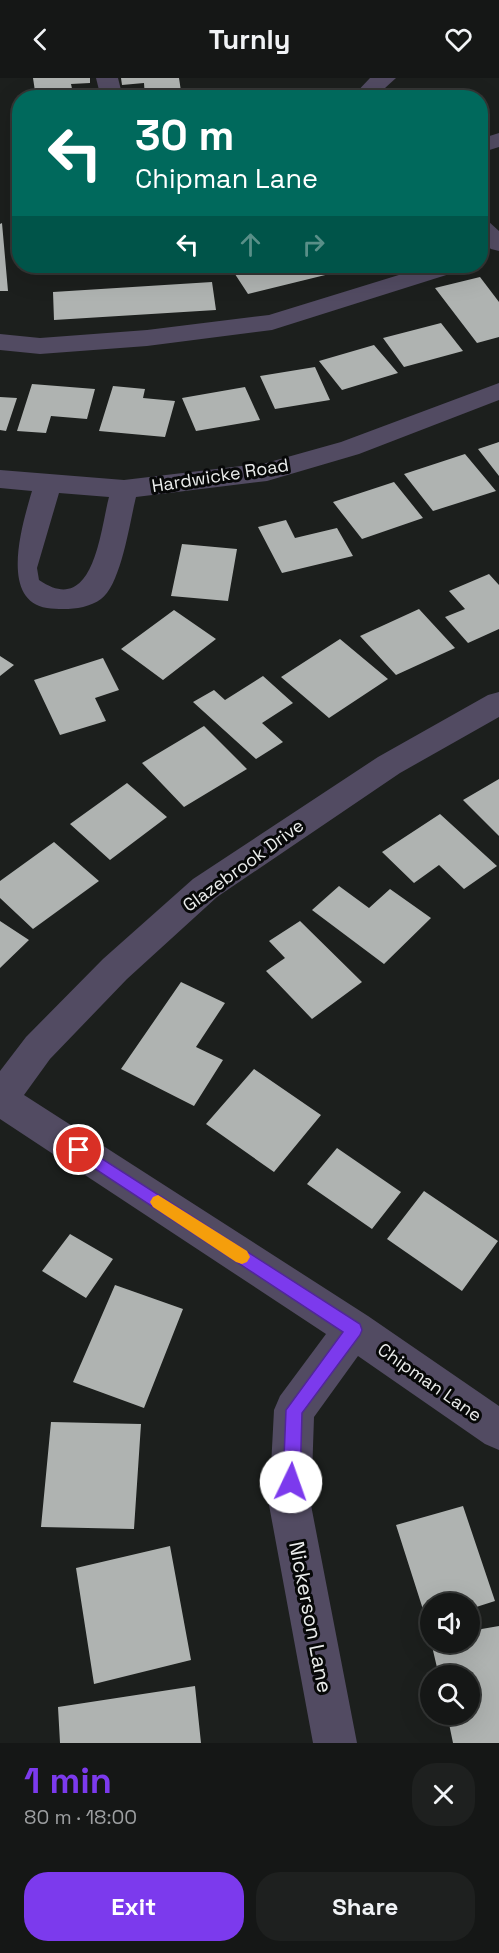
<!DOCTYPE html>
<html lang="en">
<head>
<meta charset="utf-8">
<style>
	:root { --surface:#151716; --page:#1e201f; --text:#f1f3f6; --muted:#9d9fa1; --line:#343635; --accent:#7c3aed }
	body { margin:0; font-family:"Space Grotesk",sans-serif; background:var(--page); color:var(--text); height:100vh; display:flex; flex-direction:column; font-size:22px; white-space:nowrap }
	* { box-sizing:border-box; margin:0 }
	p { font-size:20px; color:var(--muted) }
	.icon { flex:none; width:33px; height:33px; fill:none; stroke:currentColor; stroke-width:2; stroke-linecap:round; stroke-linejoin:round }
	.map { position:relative; height:1665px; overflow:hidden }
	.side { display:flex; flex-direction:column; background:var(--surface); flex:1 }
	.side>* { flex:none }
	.banner { position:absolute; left:12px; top:12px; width:476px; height:183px; border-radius:24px; box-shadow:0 6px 24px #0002,0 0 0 2px var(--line); background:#00695c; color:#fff; overflow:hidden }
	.controls { position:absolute; left:420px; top:1515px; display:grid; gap:12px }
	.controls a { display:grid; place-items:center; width:60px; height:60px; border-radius:50%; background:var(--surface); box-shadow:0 6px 24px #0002,0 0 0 2px var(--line); font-size:30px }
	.pin { position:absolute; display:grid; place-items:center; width:51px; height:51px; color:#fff; margin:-26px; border:3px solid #fff; border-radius:50%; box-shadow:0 2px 6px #0007 }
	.me { position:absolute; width:66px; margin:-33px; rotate:3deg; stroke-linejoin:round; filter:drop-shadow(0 0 4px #0008) }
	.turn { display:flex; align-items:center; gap:21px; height:126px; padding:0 24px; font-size:27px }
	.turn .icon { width:78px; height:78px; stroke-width:2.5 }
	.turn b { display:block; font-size:42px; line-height:51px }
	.lanes { display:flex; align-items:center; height:57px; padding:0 24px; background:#0003; justify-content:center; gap:30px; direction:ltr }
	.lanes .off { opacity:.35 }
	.round { display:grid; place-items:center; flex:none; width:63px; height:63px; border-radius:24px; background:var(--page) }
	.headline { display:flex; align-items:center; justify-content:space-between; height:102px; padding:0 24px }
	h1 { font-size:36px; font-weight:700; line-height:45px; color:var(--accent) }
	.cta { display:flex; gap:12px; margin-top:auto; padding:12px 24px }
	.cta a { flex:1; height:69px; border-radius:24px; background:var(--accent); color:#fff; font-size:24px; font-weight:700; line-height:69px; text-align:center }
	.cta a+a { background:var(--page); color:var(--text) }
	header { display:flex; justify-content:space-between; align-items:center; height:78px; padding:0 24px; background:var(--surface); font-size:27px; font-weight:700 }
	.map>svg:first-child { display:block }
</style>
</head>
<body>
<header><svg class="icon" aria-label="back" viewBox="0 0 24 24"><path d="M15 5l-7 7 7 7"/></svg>Turnly<svg class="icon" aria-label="heart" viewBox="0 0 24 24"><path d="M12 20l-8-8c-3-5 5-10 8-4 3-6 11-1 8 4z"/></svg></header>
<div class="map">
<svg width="499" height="1665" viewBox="0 0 499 1665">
	<rect width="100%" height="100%" fill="#1c1f1d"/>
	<path fill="#afb3b1" d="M33 0H90V5L71 6 74 20H36Z
		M121 0H179L182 20H145L144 5 122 7Z
		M2 145 8 213H0V146Z
		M240 188H362L248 216 231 190Z
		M480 199 499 224V259L477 265 435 210Z
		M212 204 216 232 54 242 53 214Z
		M441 245 463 273 404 289 383 260Z
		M374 267 398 295 342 312 319 283Z
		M315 289 330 322 275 331 260 298Z
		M32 306 95 311 87 341 51 338 46 355 17 353Z
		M113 308 145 311 143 320 175 323 165 359 99 353Z
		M245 309 260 342 196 353 182 320Z
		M0 319 17 320 6 353 0 352Z
		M499 364V398L478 371Z
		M465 376 496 413 433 433 404 396Z
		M394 404 423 440 362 461 333 424Z
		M286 442 295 460 337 450 353 478 282 495 258 449Z
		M182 466 237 471 228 523 171 518Z
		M489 496 499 507V551L468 565 445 539 465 531 449 513Z
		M419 531 455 570 396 597 360 558Z
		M174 532 216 561 163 602 121 571Z
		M340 561 388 601 329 640 281 599Z
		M0 578 14 587 0 598Z
		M103 580 119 612 95 620 106 643 60 657 34 602Z
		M263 598 293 625 262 645 283 664 256 681 193 624 214 612 225 622Z
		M204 648 247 691 184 729 142 685Z
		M499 701V758L463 722Z
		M127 705 167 739 110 782 70 746Z
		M440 736 497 788 464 811 439 787 414 805 382 774Z
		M54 764 99 803 33 851 0 820V803Z
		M339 808 369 830 390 811 431 840 384 886 312 832Z
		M0 843 29 862 0 890Z
		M300 843 362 904 312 941 266 893 285 880 269 863Z
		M181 904 225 925 196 969 223 982 194 1028 121 991Z
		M254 991 321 1037 274 1094 206 1046Z
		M337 1070 401 1114 372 1151 307 1106Z
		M424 1113 498 1163 462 1213 387 1161Z
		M70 1156 113 1181 86 1220 42 1193Z
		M115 1207 183 1231 144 1330 73 1304Z
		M51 1344 141 1346 134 1451 41 1449Z
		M463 1428 495 1523 470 1531V1526H430V1542L427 1544 396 1447Z
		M170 1468 191 1582 94 1606 76 1490Z
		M499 1548V1665H453L447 1636H470V1598H439L431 1564H470V1553Z
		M195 1608 201 1665H60L58 1629Z"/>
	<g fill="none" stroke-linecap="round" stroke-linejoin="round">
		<path fill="#524b62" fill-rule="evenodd" d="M96 0H118L123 20H101Z
			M370 0H396L374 20H351Z
			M499 55V69L480 75V61Z
			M480 141 488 143 499 153V173L491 171 480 161Z
			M428 188H463L459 193 272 252 147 268 40 276 0 272V256L40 260 147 252 269 237Z
			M499 305V322L359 376 267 403 136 419C130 443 121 507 101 521 86 532 64 532 47 530 0 522 21 450 32 413L0 410V392L124 402 266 385 341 364ZM59 415 109 419C100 453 94 540 39 502L37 490Z
			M499 614V639L400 695 217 819 127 901 50 981 24 1017 368 1238 499 1328V1372L485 1366 358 1278 314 1339 311 1427 357 1665H313L269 1427 274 1332 280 1318 326 1256 0 1041V993L26 959 103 881 193 801 378 679 488 617Z"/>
	</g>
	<path fill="#7c3aed" stroke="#51269a" stroke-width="1.5" d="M79 1066 360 1246 362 1252 360 1257 302 1335 300 1404 297 1410 291 1412 285 1410 283 1404 286 1332 343 1254 74 1077 72 1072 74 1068Z"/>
	<path fill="#f59e0b" d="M158 1117 247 1173 250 1179 247 1184 242 1186 236 1184 153 1129 150 1124 153 1119Z"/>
	<g text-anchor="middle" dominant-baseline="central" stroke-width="6" stroke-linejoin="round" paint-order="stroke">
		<g font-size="18" fill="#ebedec" stroke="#070808">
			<text transform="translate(220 397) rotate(-9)">Hardwicke Road</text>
			<text transform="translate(243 787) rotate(-36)">Glazebrook Drive</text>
			<text transform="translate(430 1304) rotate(35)">Chipman Lane</text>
		</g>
		<g font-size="21" fill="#ebedec" stroke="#070808">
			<text transform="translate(311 1539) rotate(79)">Nickerson Lane</text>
		</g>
	</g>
</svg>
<div class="controls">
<a><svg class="icon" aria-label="sound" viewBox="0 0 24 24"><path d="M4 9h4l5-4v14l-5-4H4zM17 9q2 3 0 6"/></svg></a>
<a><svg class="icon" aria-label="search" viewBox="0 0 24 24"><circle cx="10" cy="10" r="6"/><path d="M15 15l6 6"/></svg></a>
</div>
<div class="pin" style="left:79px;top:1072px;background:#d93025"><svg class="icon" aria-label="arrive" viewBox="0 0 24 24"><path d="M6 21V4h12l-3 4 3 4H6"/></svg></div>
<svg class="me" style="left:291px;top:1404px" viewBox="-20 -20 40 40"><circle r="19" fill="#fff"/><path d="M0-13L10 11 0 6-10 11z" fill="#7c3aed"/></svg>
<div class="banner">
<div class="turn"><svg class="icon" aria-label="left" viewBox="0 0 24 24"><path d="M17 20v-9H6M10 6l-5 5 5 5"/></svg><div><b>30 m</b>Chipman Lane</div></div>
<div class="lanes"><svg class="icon" aria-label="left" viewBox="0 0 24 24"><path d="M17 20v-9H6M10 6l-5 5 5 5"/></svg><svg class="icon off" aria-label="ahead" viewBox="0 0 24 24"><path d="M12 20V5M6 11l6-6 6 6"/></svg><svg class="icon off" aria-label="right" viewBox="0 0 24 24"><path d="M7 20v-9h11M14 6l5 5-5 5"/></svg></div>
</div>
</div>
<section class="side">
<div class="headline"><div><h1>1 min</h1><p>80 m · 18:00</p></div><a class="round"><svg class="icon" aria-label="close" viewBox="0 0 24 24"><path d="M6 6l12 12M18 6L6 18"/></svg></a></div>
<div class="cta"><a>Exit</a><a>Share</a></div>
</section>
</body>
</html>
